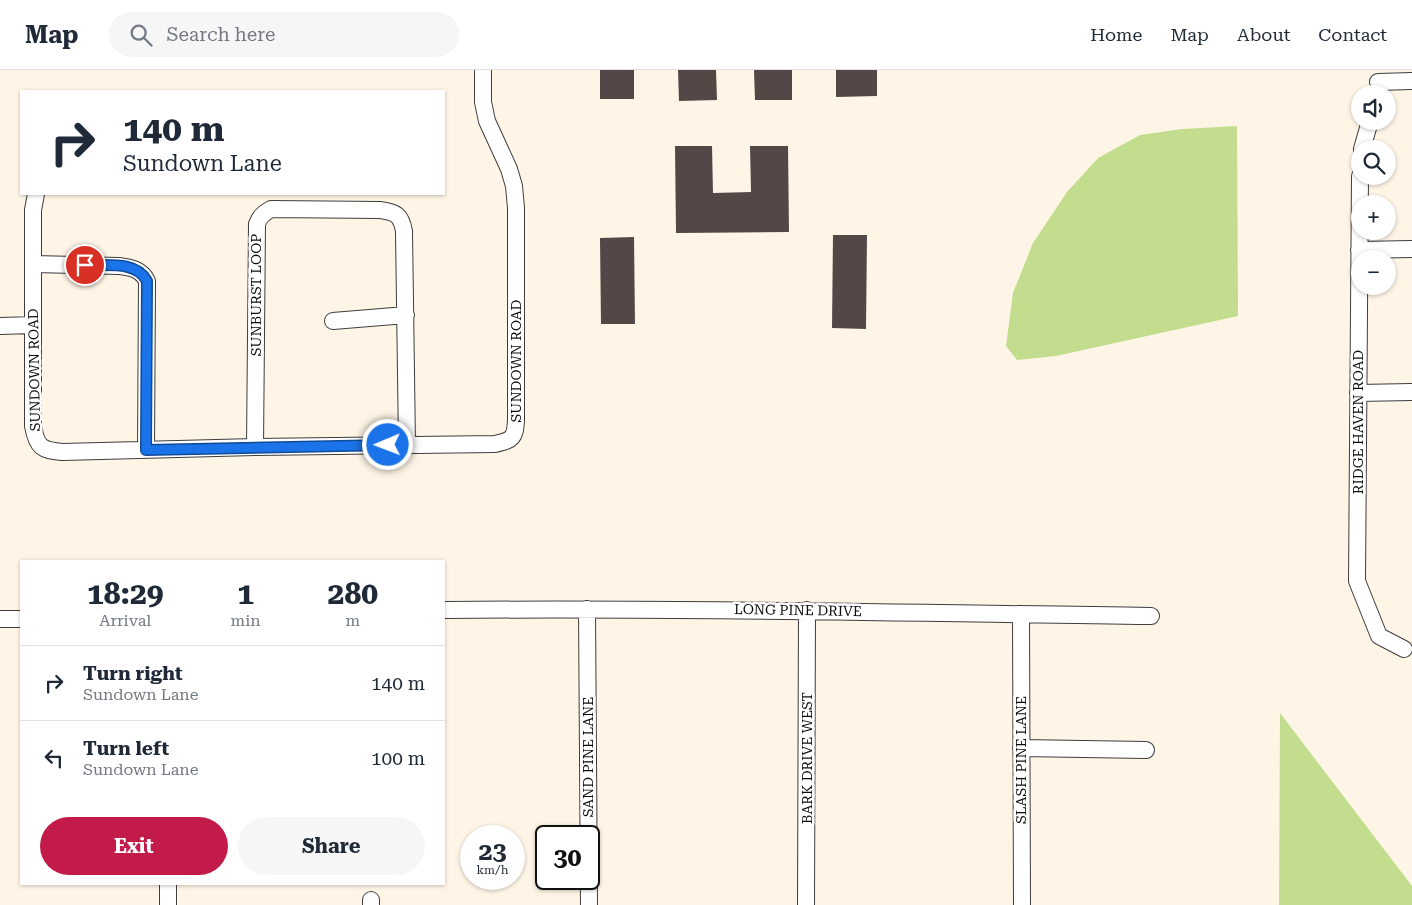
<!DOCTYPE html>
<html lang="en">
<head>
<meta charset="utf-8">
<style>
	:root { --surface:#fff; --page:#f6f6f7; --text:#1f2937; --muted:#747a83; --line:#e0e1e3; --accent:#c21a49 }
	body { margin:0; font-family:"Roboto Serif",serif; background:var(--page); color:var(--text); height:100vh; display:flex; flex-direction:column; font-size:19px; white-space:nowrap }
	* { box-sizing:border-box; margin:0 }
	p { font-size:16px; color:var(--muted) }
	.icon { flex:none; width:28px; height:28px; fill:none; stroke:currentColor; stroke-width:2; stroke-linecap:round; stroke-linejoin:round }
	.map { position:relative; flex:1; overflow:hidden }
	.side { position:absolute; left:20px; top:490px; width:425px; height:325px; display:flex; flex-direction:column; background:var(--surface); border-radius:0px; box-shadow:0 1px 4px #0004 }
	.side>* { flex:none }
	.guide { position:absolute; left:20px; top:20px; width:425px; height:105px; border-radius:0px; box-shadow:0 1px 4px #0004; background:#fff; color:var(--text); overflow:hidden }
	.buttons { position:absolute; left:1351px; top:15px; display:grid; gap:10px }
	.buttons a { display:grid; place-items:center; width:45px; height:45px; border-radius:50%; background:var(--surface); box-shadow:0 1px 4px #0004; font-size:25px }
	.speed { position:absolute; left:460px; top:755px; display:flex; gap:10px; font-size:25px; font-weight:700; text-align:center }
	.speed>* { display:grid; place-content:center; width:65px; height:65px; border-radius:50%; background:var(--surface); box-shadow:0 1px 4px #0004; line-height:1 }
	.speed small { font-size:12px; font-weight:400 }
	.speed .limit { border:2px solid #111; border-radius:8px; background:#fff; color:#111 }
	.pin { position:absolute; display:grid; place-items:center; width:42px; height:42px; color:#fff; margin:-21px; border:2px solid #fff; border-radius:50%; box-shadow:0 1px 5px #0007 }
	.me { position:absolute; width:55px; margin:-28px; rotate:269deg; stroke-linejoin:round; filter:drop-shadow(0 0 4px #0008) }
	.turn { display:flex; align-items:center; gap:18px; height:105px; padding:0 20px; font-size:22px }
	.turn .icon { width:65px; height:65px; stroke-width:2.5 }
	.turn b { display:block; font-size:35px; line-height:42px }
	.eta { display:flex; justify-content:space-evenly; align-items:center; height:85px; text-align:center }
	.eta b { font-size:30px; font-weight:700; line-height:35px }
	.action { display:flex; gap:10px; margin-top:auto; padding:10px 20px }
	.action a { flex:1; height:58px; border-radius:30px; background:var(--accent); color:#fff; font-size:20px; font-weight:700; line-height:58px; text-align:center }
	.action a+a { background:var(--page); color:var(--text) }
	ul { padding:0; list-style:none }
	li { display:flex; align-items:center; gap:15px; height:75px; padding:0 20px; border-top:1px solid var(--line) }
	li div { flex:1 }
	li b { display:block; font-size:19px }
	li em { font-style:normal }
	header { display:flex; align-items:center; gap:30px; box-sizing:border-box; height:70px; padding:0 25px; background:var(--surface); border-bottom:1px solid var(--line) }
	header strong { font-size:24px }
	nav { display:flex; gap:28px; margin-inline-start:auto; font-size:18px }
	.search { width:350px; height:45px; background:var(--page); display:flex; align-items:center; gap:12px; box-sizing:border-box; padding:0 18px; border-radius:28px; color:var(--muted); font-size:19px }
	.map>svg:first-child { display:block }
</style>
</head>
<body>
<header>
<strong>Map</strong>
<div class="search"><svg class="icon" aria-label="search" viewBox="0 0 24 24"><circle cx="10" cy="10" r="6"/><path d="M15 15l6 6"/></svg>Search here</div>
<nav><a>Home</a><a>Map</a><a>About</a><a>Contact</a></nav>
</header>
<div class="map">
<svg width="1412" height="835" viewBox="0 0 1412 835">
	<rect width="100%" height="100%" fill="#fff5e7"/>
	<path fill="#c3dd8e" d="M1237 56 1238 246 1056 286 1017 290 1006 276 1013 223 1033 173 1067 122 1098 88 1140 65 1182 59Z
		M1280 643 1412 816V835H1279Z"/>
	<path fill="#534846" d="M600 0H634V29H600Z
		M678 0H716L717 30 679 31Z
		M754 0H792V30H755Z
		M836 0H877V26L836 27Z
		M675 76H712L713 123 751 122 750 76H788L789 162 676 163Z
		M833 165H867L866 259 832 258Z
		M634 167 635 254H601L600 168Z"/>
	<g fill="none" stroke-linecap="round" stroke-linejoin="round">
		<defs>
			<path id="minor" d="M1378 12 1412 11
				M1362 79 1370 51
				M1360 106 1357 511 1379 566 1404 579
				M36 124 33 140V356C37 378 42 380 62 382L255 377 495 374C513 370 515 368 516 350V138L514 116 509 99 487 51 483 32V0
				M1359 180 1412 179
				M33 194 119 196C132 198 141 199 147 211L146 380
				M333 251 406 245
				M0 256 33 255
				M1358 323 1412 322
				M255 377 257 154C260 146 264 143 271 139L380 140C396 142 401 145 404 161L407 375
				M587 539 589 835
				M444 540C680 538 915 543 1151 546
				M1021 544 1022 835
				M0 549H21
				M1021 678 1146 680
				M371 830V835
				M168 835V814
				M806 835 807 540"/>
		</defs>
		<use href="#minor" stroke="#3d3d3d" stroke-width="18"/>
		<use href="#minor" stroke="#fff" stroke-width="16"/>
	</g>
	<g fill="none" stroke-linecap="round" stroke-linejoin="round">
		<defs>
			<path id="route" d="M85 195C105 196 136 190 147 211L146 380 388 375"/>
		</defs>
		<use href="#route" stroke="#114b97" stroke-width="12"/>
		<use href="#route" stroke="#1a73e8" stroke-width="9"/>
	</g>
	<g text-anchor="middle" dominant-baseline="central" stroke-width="5" stroke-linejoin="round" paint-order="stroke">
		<g font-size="14" fill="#0a0a0a" stroke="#fff">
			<text transform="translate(256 225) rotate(-90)">SUNBURST LOOP</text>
			<text transform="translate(516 291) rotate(-90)">SUNDOWN ROAD</text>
			<text transform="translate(34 300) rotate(-91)">SUNDOWN ROAD</text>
			<text transform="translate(1358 352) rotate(-90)">RIDGE HAVEN ROAD</text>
			<text transform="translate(798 540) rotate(1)">LONG PINE DRIVE</text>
			<text transform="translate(588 687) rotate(-90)">SAND PINE LANE</text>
			<text transform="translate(807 688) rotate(-90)">BARK DRIVE WEST</text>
			<text transform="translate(1021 690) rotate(-90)">SLASH PINE LANE</text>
		</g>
	</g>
</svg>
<div class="buttons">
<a><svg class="icon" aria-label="sound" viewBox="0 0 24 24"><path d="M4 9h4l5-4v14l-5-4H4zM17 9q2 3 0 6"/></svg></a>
<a><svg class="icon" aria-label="search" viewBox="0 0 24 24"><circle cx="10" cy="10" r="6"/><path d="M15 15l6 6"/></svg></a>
<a>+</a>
<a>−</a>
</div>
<div class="speed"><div>23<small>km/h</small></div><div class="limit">30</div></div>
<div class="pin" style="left:85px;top:195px;background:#d93025"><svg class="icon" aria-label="arrive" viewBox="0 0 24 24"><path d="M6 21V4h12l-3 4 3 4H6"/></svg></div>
<svg class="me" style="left:388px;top:375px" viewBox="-20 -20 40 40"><circle r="17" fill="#1a73e8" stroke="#fff" stroke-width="3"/><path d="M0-11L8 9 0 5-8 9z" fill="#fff"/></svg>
<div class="guide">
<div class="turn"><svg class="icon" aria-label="right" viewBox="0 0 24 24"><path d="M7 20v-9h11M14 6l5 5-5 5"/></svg><div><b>140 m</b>Sundown Lane</div></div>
</div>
<section class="side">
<div class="eta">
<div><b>18:29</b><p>Arrival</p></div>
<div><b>1</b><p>min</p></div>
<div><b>280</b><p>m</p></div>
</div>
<ul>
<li><svg class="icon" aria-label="right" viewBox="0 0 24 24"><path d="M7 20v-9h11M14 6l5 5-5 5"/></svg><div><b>Turn right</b><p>Sundown Lane</p></div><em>140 m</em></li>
<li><svg class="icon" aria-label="left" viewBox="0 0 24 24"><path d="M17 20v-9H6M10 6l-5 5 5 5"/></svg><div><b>Turn left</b><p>Sundown Lane</p></div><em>100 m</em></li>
</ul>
<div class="action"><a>Exit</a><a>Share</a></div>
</section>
</div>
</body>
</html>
